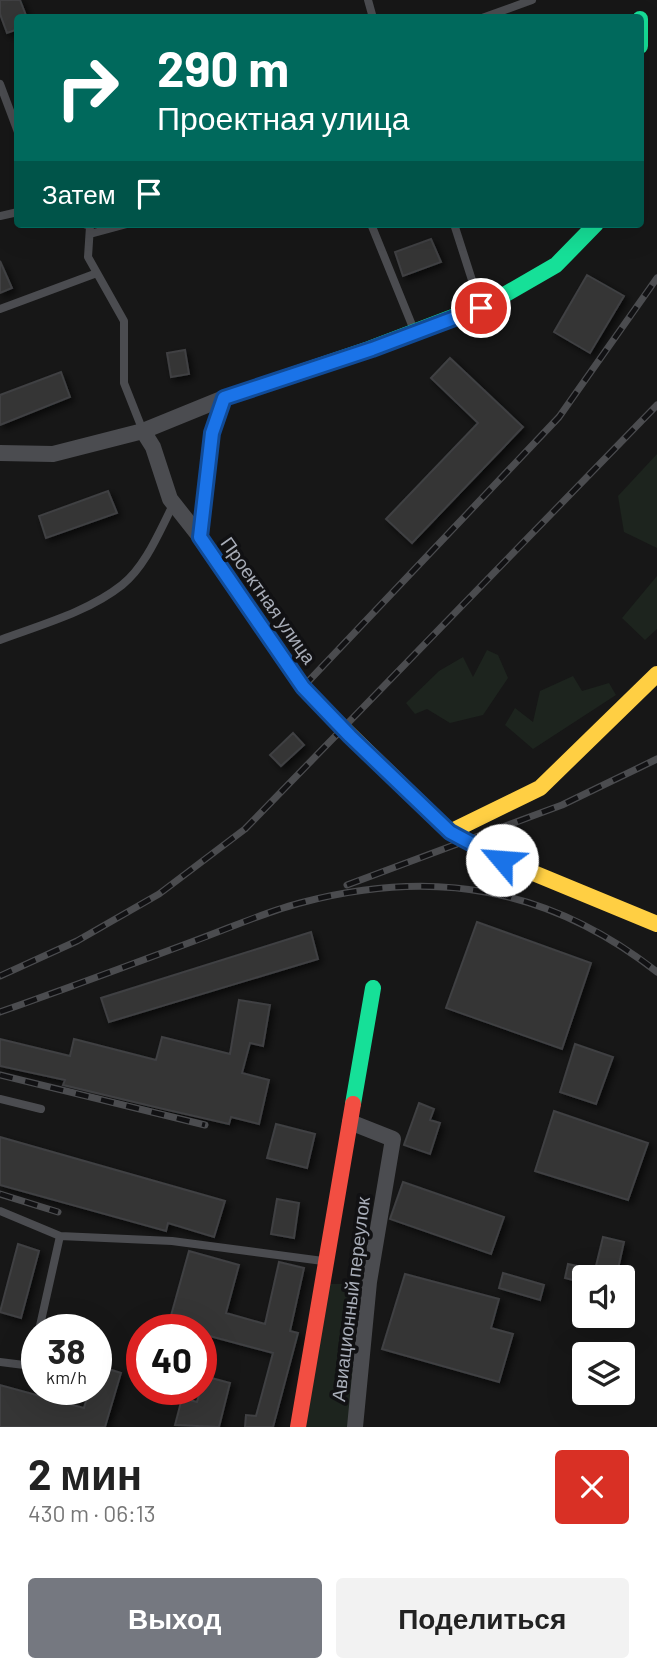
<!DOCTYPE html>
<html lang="ru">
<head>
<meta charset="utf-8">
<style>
	:root { --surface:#fff; --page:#f2f2f2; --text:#222; --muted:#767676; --accent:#757880 }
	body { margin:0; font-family:Barlow,sans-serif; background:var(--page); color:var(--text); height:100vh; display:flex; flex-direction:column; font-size:26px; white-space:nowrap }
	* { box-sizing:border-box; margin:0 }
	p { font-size:23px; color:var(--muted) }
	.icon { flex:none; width:38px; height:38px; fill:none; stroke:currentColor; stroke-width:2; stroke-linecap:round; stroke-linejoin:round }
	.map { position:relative; height:1427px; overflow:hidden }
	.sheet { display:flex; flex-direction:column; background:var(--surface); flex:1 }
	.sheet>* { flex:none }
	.banner { position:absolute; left:14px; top:14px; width:630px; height:214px; border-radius:7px; box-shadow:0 7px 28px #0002; background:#00695c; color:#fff; overflow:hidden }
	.tools { position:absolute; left:572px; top:1265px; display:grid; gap:14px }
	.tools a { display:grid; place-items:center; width:63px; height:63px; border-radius:7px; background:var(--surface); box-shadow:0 7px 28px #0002; font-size:35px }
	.speed { position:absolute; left:21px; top:1314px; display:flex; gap:14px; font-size:35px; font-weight:700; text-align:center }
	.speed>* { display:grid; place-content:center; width:91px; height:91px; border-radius:50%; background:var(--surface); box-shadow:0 7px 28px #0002; line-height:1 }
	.speed small { font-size:18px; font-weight:400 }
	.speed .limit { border:10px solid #d22; background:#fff; color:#111 }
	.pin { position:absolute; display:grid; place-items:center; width:60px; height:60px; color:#fff; margin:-30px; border:4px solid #fff; border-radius:50%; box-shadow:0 2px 7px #0007 }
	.me { position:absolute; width:77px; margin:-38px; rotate:297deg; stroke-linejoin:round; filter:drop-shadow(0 0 5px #0008) }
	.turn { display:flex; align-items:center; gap:24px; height:147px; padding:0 28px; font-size:32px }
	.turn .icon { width:91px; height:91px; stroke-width:2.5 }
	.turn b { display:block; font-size:49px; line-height:60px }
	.then { display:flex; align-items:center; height:66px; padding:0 28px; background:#0003; gap:14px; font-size:26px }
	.round { display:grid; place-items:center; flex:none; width:74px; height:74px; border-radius:7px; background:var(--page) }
	.overview { display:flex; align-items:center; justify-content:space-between; height:119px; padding:0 28px }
	h1 { font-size:42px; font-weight:700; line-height:52px }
	.action { display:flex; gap:14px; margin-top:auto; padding:14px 28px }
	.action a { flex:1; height:80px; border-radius:7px; background:var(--accent); color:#fff; font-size:28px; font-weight:700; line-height:80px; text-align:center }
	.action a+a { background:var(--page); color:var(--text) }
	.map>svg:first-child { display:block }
</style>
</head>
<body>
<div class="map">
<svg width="657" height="1427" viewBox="0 0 657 1427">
	<defs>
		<filter id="shadow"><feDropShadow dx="3.5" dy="3.5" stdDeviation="3.5" flood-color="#0009"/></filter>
	</defs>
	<rect width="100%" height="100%" fill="#171717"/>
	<path fill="#1d241e" d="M657 454V548L624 532 618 496Z
		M657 576V629L645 640 622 618Z
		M487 650 498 655 508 678 483 715 450 723 427 709 415 714 406 703 439 671 463 657 473 677Z
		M573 676 582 691 609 683 616 695 533 749 505 725 515 708 533 722 540 691Z
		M329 1284H347L363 1294 351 1427H306Z"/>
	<path fill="#353536" stroke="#3f4043" stroke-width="2" filter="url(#shadow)" d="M0 0H20L27 18H18V29L7 33 0 14Z
		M431 239 441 262 403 276 395 252Z
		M0 261 12 288 0 293Z
		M587 275 624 296 590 353 554 332Z
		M185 350 189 374 171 377 167 353Z
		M450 358 523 427 412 543 386 519 478 423 431 378Z
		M61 372 70 397 0 425V395Z
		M108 491 117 513 46 538 39 516Z
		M293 733 304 745 281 766 270 755Z
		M477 922 591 963 562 1049 446 1008Z
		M311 932 318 959 109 1022 101 998Z
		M239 1000 270 1005 263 1046 250 1043 242 1073 269 1080 259 1124 231 1117 229 1124 159 1108 63 1085 65 1080 0 1066V1039L70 1056 74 1039 156 1060 162 1037 230 1054Z
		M575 1044 613 1057 596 1104 560 1092Z
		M419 1103 434 1109 430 1120 440 1123 430 1154 404 1145Z
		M554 1111 648 1143 628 1200 535 1171Z
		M276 1124 315 1134 307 1168 267 1158Z
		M0 1137 225 1201 214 1237 168 1223 166 1231 0 1185Z
		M403 1182 504 1217 491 1254 390 1219Z
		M277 1199 299 1203 294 1238 271 1234Z
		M603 1237 624 1242 616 1278H584V1283L565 1278 568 1264 595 1270Z
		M18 1244 39 1251 21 1318 0 1312Z
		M189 1251 239 1265 226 1313 265 1324 279 1262 304 1268 290 1331 298 1333 273 1427H245L246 1415 256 1416 273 1353 202 1334 203 1330H167Z
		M503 1273 544 1285 540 1300 499 1288Z
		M405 1274 499 1299 491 1328 513 1334 499 1382 382 1349Z
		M96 1365 121 1373 105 1427H0V1385L84 1408 89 1390H96Z
		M204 1376 230 1383 219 1427 175 1425 182 1398 197 1402Z"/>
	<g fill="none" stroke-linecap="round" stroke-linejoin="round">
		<path stroke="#4b4c50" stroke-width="8" d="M368 0 373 18
			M482 18 532 0
			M0 84 18 132
			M0 216 18 212
			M84 224 90 226 88 257 124 321V383L143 431
			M371 224 414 330
			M454 224 480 305
			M90 234 127 224
			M0 309 97 273
			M0 640C40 625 88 612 122 585 146 566 160 530 174 503
			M0 1099 41 1109
			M0 1211 60 1236 172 1241 323 1261
			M39 1330 60 1236
			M0 1362 24 1365 33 1358 37 1340"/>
		<path stroke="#4b4c50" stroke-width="16" d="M0 453 53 454 143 431
			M200 537 170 499 153 447 143 431 224 398
			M350 1122 393 1139 369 1282 355 1427"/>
		<path stroke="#16e098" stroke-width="16" d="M640 19V46
			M334 719 303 687 200 537 212 434 224 398 369 349 492 302 556 265 596 224
			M353 1104 373 988"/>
		<path stroke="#ffcf43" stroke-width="16" d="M334 719 450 832 502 860 657 924
			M450 832 540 788 657 674"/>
		<path stroke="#f24e42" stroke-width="16" d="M298 1427 353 1104"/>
		<defs>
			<path id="rail" d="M303 687 559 417 657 278
				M347 885 562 805 657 759
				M0 976 77 941 159 894 245 829 657 405
				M0 1012C65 989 130 965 194 941 230 928 267 911 304 902 435 868 550 888 657 972
				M0 1075 205 1125
				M0 1194 58 1212"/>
		</defs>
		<use href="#rail" stroke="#4b4c4f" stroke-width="7"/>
		<use href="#rail" stroke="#111113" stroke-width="4.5" stroke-dasharray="13" stroke-linecap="butt"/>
	</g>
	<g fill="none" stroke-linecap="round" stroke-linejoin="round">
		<defs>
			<path id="route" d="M481 308 372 349 224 398 212 433 200 537 303 687 350 736 450 832 502 860"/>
		</defs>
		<use href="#route" stroke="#114b97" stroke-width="18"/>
		<use href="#route" stroke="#1a73e8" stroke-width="12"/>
	</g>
	<g text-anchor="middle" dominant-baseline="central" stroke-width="7" stroke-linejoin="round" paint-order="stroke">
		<g font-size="19" fill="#a8adb8" stroke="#111113">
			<text transform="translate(269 600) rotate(55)">Проектная улица</text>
			<text transform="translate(350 1299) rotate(-83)">Авиационный переулок</text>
		</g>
	</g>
</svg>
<div class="tools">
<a><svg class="icon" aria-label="sound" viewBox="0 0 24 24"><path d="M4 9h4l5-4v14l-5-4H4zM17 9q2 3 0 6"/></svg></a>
<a><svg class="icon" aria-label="layers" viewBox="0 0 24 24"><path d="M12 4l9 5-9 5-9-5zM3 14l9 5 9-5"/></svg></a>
</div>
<div class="speed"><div>38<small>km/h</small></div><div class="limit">40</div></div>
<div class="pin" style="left:481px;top:308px;background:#d93025"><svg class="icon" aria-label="arrive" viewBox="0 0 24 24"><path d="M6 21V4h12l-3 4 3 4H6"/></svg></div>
<svg class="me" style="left:502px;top:860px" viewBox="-20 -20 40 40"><circle r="19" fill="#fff"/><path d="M0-13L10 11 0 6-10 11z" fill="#1a73e8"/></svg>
<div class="banner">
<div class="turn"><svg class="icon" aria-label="right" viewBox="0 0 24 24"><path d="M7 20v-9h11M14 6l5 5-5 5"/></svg><div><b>290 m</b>Проектная улица</div></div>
<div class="then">Затем<svg class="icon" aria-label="arrive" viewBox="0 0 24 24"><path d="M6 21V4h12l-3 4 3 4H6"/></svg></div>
</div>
</div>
<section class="sheet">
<div class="overview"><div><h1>2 мин</h1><p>430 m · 06:13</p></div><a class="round" style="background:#d93025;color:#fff"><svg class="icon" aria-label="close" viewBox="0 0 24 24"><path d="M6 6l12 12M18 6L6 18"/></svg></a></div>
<div class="action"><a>Выход</a><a>Поделиться</a></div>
</section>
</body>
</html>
